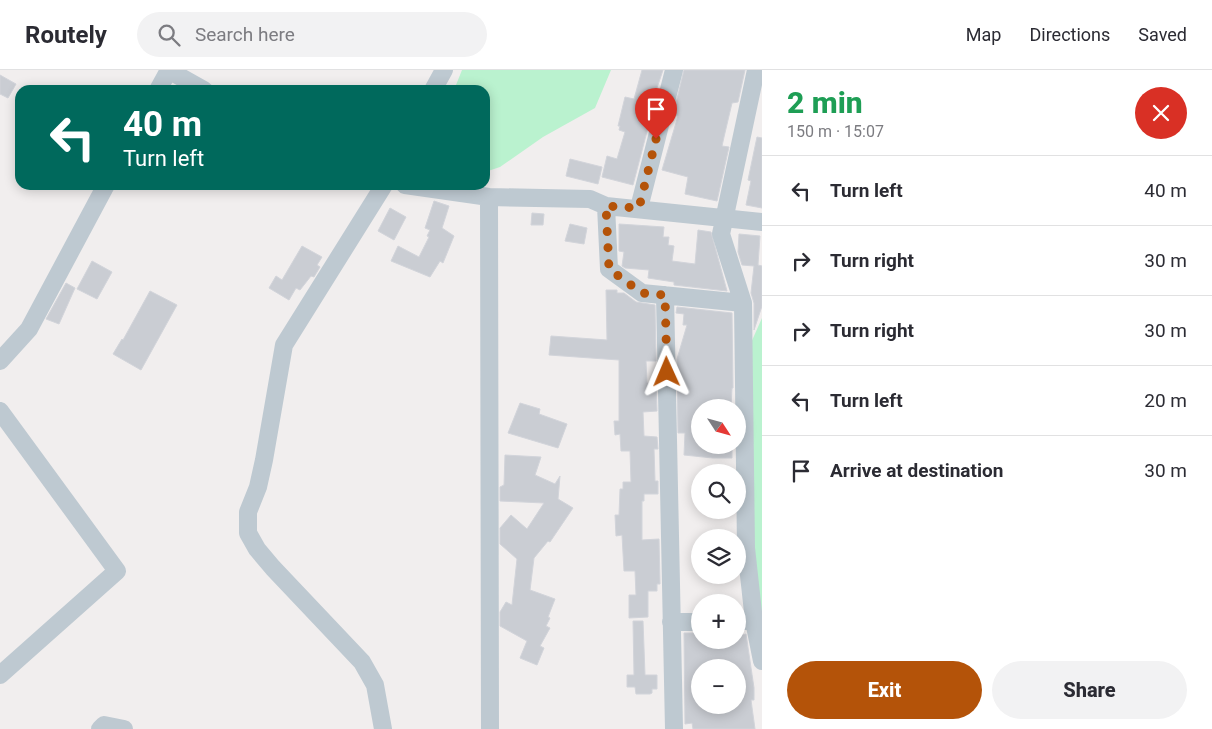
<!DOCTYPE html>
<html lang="en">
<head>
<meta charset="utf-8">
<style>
	:root { --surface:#fff; --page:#f2f2f3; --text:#2b2b33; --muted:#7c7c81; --line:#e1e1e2; --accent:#b45309 }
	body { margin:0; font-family:Roboto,sans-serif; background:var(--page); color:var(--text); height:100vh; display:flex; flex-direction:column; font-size:19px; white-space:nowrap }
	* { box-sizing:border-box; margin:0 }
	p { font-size:16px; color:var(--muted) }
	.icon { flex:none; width:28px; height:28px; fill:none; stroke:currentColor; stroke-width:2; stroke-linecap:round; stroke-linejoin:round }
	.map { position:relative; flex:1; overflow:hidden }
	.panel { display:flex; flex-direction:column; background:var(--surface); width:450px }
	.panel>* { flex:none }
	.guide { position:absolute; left:15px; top:15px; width:475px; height:105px; border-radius:15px; box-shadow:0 2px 12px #0003; background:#00695c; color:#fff; overflow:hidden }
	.needle { width:32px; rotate:126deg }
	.controls { position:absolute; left:691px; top:329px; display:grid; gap:10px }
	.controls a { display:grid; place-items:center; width:55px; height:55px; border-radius:50%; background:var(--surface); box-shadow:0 2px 12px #0003; font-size:25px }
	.pin { position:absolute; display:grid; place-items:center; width:42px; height:42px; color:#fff; margin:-51px -21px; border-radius:50% 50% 50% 0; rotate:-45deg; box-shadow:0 0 5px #0007 }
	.pin .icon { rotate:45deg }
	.me { position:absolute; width:55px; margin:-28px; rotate:359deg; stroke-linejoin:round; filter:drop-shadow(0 0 4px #0008) }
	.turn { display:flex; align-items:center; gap:18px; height:105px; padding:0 25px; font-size:22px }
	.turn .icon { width:65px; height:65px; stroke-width:2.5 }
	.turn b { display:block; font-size:35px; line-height:42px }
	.round { display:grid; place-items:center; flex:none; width:52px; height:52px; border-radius:26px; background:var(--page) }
	.headline { display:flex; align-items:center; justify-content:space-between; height:85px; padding:0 25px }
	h1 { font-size:30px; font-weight:800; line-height:38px; color:#1e9e55 }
	.button { display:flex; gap:10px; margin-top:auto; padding:10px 25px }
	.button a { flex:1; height:58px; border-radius:30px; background:var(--accent); color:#fff; font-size:20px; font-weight:800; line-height:58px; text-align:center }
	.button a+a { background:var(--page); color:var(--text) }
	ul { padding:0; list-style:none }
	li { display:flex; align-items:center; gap:15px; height:70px; padding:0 25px; border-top:1px solid var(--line) }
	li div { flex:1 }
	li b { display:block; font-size:19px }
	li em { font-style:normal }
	header { display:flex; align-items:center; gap:30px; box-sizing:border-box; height:70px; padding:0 25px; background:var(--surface); border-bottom:1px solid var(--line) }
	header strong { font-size:24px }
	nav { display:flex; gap:28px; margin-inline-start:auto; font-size:18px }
	.search { width:350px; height:45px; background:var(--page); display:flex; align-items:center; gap:12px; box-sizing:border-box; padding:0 18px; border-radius:28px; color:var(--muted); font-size:19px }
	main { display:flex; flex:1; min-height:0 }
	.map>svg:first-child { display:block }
</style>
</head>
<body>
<header>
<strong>Routely</strong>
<div class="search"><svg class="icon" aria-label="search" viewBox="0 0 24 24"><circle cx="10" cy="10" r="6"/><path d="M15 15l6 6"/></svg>Search here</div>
<nav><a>Map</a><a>Directions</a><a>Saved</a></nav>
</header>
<main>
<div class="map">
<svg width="762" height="659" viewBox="0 0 762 659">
	<rect width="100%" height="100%" fill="#f1eeee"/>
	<path fill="#baf2cf" d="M462 0H611L595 38 543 67 500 97 485 102V20H454Z
		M762 248V556L752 482 750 275Z"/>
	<path fill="#cacdd3" stroke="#d2d4da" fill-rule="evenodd" d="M642 0H663L654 27H656L633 115 602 107 607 86 617 89 625 62 619 60 620 56H618L625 27 634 29Z
		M684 0H745L738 32 732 33 724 67 722 76 729 77 717 131 685 124 688 107 662 100 678 46 673 45Z
		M0 5 16 14 8 28 0 24Z
		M757 67 762 68V138L746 135 751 111 748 110Z
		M570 89 602 97 598 114 566 106Z
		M434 131 449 136 442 158 454 166 443 193 440 191 430 207 391 191 398 176 419 187 429 167 427 166 430 160 425 158Z
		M390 138 406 147 394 170 378 161Z
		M532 143 544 144 543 155H531Z
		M570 154 587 158 584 174 565 171Z
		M619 154 664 157 663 167H669L668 175 674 176 672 191 695 194 698 160 711 162 727 221 674 215V212L648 208 649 200 625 198 622 196 624 182 619 181Z
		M739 164 760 166 758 195 762 196V236L754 260V233L751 223 754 196 742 195 738 182Z
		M302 176 322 187 317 195 320 197 314 207 311 206 300 220 296 218 289 230 269 218 276 206 282 210Z
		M92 191 112 202 97 229 77 219Z
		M66 213 75 218 59 254 46 249Z
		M606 220H617V223H624L636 232 655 235 656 291H646L647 313H656L657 341 643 342 644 366 657 367 658 379H654L655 411H658V424H644V431H642V470L659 469 660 514H657V521H648V547L629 548V525H636L635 501H624L622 465 616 466 615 445H619L620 419H623V412H631L630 381H621L620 364 615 365 614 351H619V290L549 285 551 266 607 270Z
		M150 221 177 235 141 300 113 284 122 269 123 270Z
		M677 237 732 243 733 318H732L731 338H700V375H732V388H713L684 385 685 363H678L677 289 687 255H683L684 244 676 243Z
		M520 333 540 339 539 344 567 354 558 378 508 363Z
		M505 385 541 387 535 405 555 414 560 406 558 429 573 438 550 472 548 471 534 488 530 520 555 529 548 547 550 548 546 556 550 558 540 576 544 578 537 595 520 588 527 571 500 556V542L506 532 512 535 517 489 500 474V458L511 445 527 459 544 433 500 431V417L504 415Z
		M633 551H643L645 605H657V619H652V623L650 624H636L635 617H627V605H634Z
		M684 563H700V570H738V566L746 564 754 618V630H751L755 659H693L692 653 685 654ZM700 598H738V635H700Z"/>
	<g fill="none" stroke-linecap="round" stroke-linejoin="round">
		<path stroke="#bec9d1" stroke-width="18" d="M168 0 204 20
			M756 0 721 164 743 233 746 478 754 551 762 591
			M158 20 169 0
			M433 20 444 0
			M405 115 489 127 590 129 606 136 762 152
			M489 127 490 659
			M606 136 609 199 642 223 743 233
			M639 138 674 0
			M665 225 674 659
			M0 291 29 259 106 115
			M0 341 117 501 0 605
			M738 551H754
			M671 552H700
			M100 659 104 655 124 659
			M383 659 375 615 362 592 273 498 257 479 248 463V442L258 417 264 390 284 275 384 115"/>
	</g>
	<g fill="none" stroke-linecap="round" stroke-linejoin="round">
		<path stroke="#b45309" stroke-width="9" stroke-dasharray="0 16.2" d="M656 69 639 138 606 136 609 199 642 223 665 225 667 302"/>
	</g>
</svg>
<div class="controls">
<a><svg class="needle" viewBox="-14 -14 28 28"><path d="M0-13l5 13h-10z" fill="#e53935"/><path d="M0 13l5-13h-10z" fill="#7c7c81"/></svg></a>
<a><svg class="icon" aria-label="search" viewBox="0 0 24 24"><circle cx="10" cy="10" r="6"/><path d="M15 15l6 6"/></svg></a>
<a><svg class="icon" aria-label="layers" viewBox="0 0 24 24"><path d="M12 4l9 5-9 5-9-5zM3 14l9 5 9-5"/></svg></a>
<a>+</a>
<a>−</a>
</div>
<div class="pin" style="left:656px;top:69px;background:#d93025"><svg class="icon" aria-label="arrive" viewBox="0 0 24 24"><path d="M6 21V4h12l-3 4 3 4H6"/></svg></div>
<svg class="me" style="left:667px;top:302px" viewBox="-20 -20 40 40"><path d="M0-17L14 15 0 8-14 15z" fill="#b45309" stroke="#fff" stroke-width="4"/></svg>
<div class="guide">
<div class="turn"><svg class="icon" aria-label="left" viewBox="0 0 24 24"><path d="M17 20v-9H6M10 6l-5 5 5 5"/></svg><div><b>40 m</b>Turn left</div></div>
</div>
</div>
<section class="panel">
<div class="headline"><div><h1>2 min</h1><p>150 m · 15:07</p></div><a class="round" style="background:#d93025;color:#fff"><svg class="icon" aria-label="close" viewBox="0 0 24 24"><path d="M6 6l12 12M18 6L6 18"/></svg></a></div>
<ul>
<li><svg class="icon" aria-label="left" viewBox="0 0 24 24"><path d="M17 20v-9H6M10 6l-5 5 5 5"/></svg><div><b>Turn left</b></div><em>40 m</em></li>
<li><svg class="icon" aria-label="right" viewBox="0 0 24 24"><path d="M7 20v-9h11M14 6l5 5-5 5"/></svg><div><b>Turn right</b></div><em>30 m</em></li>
<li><svg class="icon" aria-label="right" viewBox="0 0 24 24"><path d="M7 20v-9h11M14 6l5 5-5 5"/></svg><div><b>Turn right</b></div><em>30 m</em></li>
<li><svg class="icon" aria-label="left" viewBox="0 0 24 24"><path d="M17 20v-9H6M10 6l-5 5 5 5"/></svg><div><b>Turn left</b></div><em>20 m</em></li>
<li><svg class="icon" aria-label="arrive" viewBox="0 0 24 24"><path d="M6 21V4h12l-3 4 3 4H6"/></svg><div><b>Arrive at destination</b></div><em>30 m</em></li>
</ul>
<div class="button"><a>Exit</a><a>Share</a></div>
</section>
</main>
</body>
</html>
